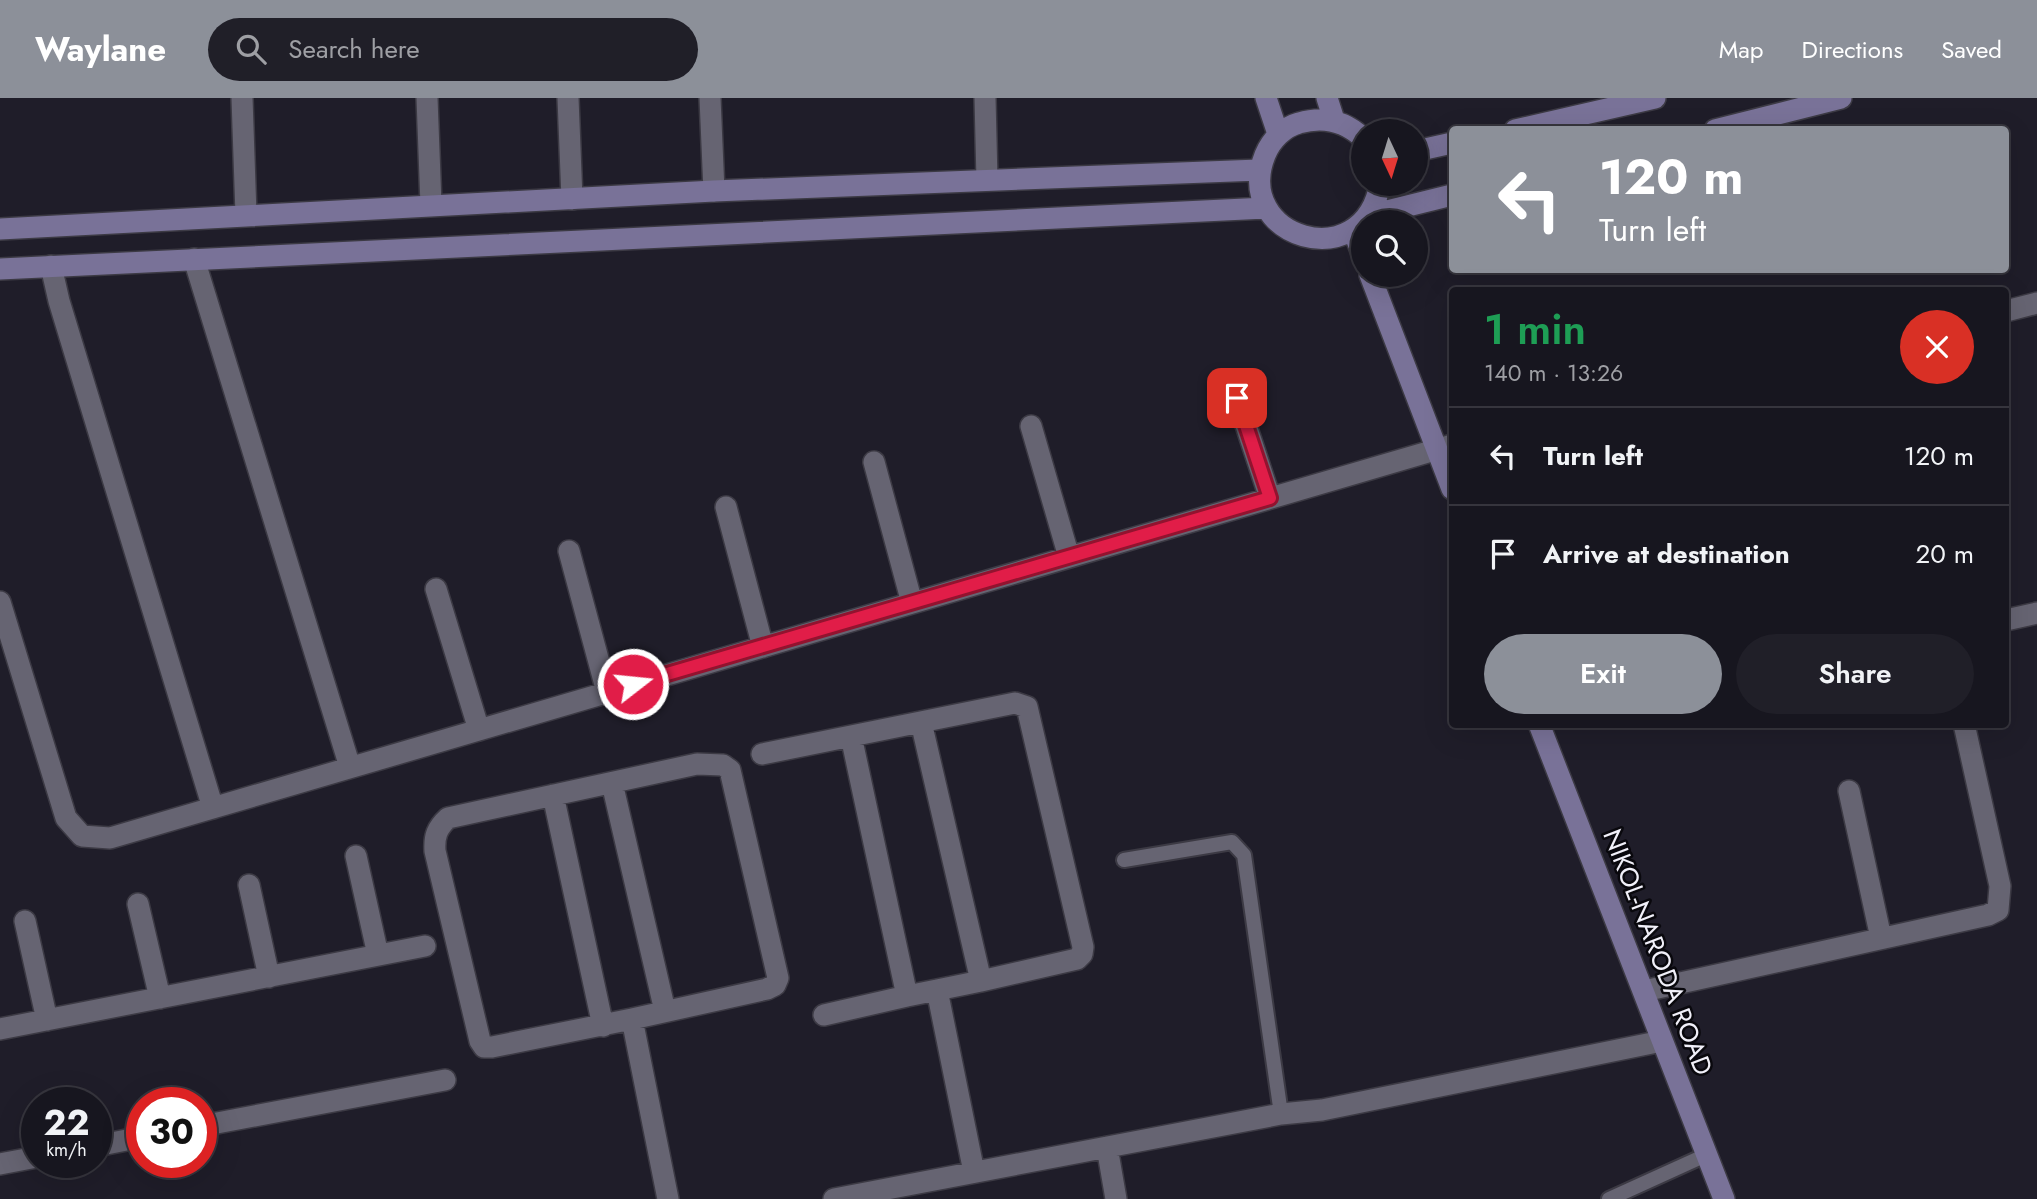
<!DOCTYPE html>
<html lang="en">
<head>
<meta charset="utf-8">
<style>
	:root { --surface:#17161f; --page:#201f28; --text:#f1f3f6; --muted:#9e9fa4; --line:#36353d; --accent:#8c9099 }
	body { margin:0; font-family:Jost,sans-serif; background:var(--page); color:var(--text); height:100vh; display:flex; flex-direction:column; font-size:26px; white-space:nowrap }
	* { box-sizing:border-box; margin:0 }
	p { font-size:23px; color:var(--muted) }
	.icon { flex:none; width:38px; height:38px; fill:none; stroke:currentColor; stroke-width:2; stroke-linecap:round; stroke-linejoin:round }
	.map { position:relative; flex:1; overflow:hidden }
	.details { position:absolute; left:1449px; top:189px; width:560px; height:441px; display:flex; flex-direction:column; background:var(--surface); border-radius:7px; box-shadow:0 7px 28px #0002,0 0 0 2px var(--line) }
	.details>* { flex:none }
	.top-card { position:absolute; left:1449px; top:28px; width:560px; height:147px; border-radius:7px; box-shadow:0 7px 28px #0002,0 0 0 2px var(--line); background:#8c9099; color:#fff; overflow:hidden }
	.needle { width:46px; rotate:176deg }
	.tools { position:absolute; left:1351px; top:21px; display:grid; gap:14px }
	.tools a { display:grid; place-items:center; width:77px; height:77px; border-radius:50%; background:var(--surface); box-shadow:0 7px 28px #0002,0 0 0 2px var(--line); font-size:35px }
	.speed { position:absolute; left:21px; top:989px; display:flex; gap:14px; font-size:35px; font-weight:700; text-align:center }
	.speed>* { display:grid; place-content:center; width:91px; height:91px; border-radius:50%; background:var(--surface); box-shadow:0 7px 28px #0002,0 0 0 2px var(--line); line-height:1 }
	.speed small { font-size:18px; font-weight:400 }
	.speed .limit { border:10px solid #d22; background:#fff; color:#111 }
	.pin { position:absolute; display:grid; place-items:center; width:60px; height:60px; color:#fff; margin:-30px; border-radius:14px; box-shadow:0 4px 10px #0006 }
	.me { position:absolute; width:77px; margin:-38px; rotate:74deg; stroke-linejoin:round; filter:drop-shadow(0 0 5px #0008) }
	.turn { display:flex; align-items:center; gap:24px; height:147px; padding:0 35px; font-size:32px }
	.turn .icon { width:91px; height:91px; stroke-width:2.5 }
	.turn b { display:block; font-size:49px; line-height:60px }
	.round { display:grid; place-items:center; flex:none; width:74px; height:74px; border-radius:37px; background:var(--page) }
	.overview { display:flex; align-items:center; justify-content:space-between; height:119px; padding:0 35px }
	h1 { font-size:42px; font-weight:600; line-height:52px; color:#1e9e55 }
	.primary-button { display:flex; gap:14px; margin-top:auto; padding:14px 35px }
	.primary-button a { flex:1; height:80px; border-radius:42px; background:var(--accent); color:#fff; font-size:28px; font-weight:600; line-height:80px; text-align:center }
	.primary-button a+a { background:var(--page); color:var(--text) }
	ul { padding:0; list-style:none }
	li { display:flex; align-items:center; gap:21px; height:98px; padding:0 35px; border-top:2px solid var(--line) }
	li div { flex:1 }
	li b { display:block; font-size:26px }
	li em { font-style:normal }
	header { display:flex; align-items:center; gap:42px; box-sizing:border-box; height:98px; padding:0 35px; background:var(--accent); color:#fff }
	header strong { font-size:33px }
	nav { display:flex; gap:38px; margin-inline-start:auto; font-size:24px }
	.search { width:490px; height:63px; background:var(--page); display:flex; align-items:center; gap:18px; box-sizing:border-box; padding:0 24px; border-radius:38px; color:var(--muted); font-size:26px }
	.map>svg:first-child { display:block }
</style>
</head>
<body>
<header>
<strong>Waylane</strong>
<div class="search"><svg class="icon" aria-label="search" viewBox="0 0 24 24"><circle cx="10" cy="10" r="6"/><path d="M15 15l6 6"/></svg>Search here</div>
<nav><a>Map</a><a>Directions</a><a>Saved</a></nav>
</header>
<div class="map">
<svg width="2037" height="1101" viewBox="0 0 2037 1101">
	<rect width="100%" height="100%" fill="#1f1d29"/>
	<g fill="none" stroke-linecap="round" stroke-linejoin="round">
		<defs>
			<path id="lane" d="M1124 762 1232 744 1244 757 1281 1016
				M1609 1101 1706 1057"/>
			<path id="street" d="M242 0 246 117
				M427 0 431 107
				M568 0 572 101
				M710 0 714 93
				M985 0 987 82
				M194 161 350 669
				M51 168 59 203 213 710
				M2006 213 2037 205
				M1237 300 1270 400
				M1031 328 1069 459
				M874 364 912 505
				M726 409 763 549
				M569 453 607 594
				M436 491 479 632
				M0 504 66 720 82 738 110 740 1452 347
				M2006 522 2037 515
				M921 624 981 883 937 892 974 1074
				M851 638 907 898 937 892
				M762 656 1015 605 1027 609 1083 849 1082 856 1077 861 981 883
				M612 685 665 913
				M1849 693 1881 840
				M553 697 603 928
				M356 758 378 857
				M249 787 269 879
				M138 806 160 900
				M25 823 47 922
				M1644 893 1988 817 1998 812 2000 788 1964 626
				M824 917 907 898
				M632 921 492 949H484L480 943 435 753C434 738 437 730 448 720L697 666 723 667 730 672 778 880 775 887 767 891 632 921 668 1101
				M0 931 425 848
				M201 1028 445 982
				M96 1048 142 1039
				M1107 1049 1116 1101
				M0 1066 37 1059
				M834 1101 1281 1016 1322 1012 1662 943"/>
			<path id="secondary" d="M1266 0 1278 36
				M1327 0 1334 22
				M1515 32 1655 0
				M1715 32 1841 0
				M1363 40C1345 23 1323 18 1299 25 1284 29 1271 42 1265 57 1232 140 1363 180 1380 86
				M1416 53 1452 45
				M1367 118 1452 97
				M0 131 714 93 1259 72
				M1353 132 1363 158
				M0 171 1266 110
				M1370 177 1452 391
				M1539 626 1724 1101"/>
		</defs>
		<use href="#lane" stroke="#3c3a44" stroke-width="18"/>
		<use href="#street" stroke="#3c3a44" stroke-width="24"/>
		<use href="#secondary" stroke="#3c3a44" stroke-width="24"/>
		<use href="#lane" stroke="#666472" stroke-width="14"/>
		<use href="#street" stroke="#666472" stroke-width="21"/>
		<use href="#secondary" stroke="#797298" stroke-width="21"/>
	</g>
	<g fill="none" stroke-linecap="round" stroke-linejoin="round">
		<defs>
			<path id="route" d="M633 586 1270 400 1237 300"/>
		</defs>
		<use href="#route" stroke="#92132f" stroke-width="18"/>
		<use href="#route" stroke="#e11d48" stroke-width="12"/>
	</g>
	<g text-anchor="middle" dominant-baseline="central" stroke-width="5" stroke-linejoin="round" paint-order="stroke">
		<g font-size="26" fill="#f1f0f9" stroke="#09080d">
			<text transform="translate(1658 854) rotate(69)">NIKOL-NARODA ROAD</text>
		</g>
	</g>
</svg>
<div class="tools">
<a><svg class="needle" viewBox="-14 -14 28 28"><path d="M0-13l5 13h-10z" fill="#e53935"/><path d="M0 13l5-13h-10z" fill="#9e9fa4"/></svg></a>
<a><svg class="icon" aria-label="search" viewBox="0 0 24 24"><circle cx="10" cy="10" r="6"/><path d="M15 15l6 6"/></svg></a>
</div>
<div class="speed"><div>22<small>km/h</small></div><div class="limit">30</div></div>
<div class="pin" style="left:1237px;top:300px;background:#d93025"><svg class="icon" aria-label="arrive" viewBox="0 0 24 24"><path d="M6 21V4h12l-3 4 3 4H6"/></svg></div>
<svg class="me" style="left:633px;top:586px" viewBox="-20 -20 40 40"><circle r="17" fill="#e11d48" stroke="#fff" stroke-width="3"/><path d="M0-11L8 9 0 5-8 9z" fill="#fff"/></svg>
<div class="top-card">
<div class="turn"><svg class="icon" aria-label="left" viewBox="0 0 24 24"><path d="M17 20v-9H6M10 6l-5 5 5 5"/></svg><div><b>120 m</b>Turn left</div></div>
</div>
<section class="details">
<div class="overview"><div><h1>1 min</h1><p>140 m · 13:26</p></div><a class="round" style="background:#d93025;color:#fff"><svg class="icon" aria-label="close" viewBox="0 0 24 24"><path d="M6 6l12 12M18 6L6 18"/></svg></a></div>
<ul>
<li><svg class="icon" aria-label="left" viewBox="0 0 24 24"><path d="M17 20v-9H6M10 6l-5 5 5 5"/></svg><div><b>Turn left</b></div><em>120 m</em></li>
<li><svg class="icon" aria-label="arrive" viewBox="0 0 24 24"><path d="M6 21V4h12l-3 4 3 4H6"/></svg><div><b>Arrive at destination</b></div><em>20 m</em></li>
</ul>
<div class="primary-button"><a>Exit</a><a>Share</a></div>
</section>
</div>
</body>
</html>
